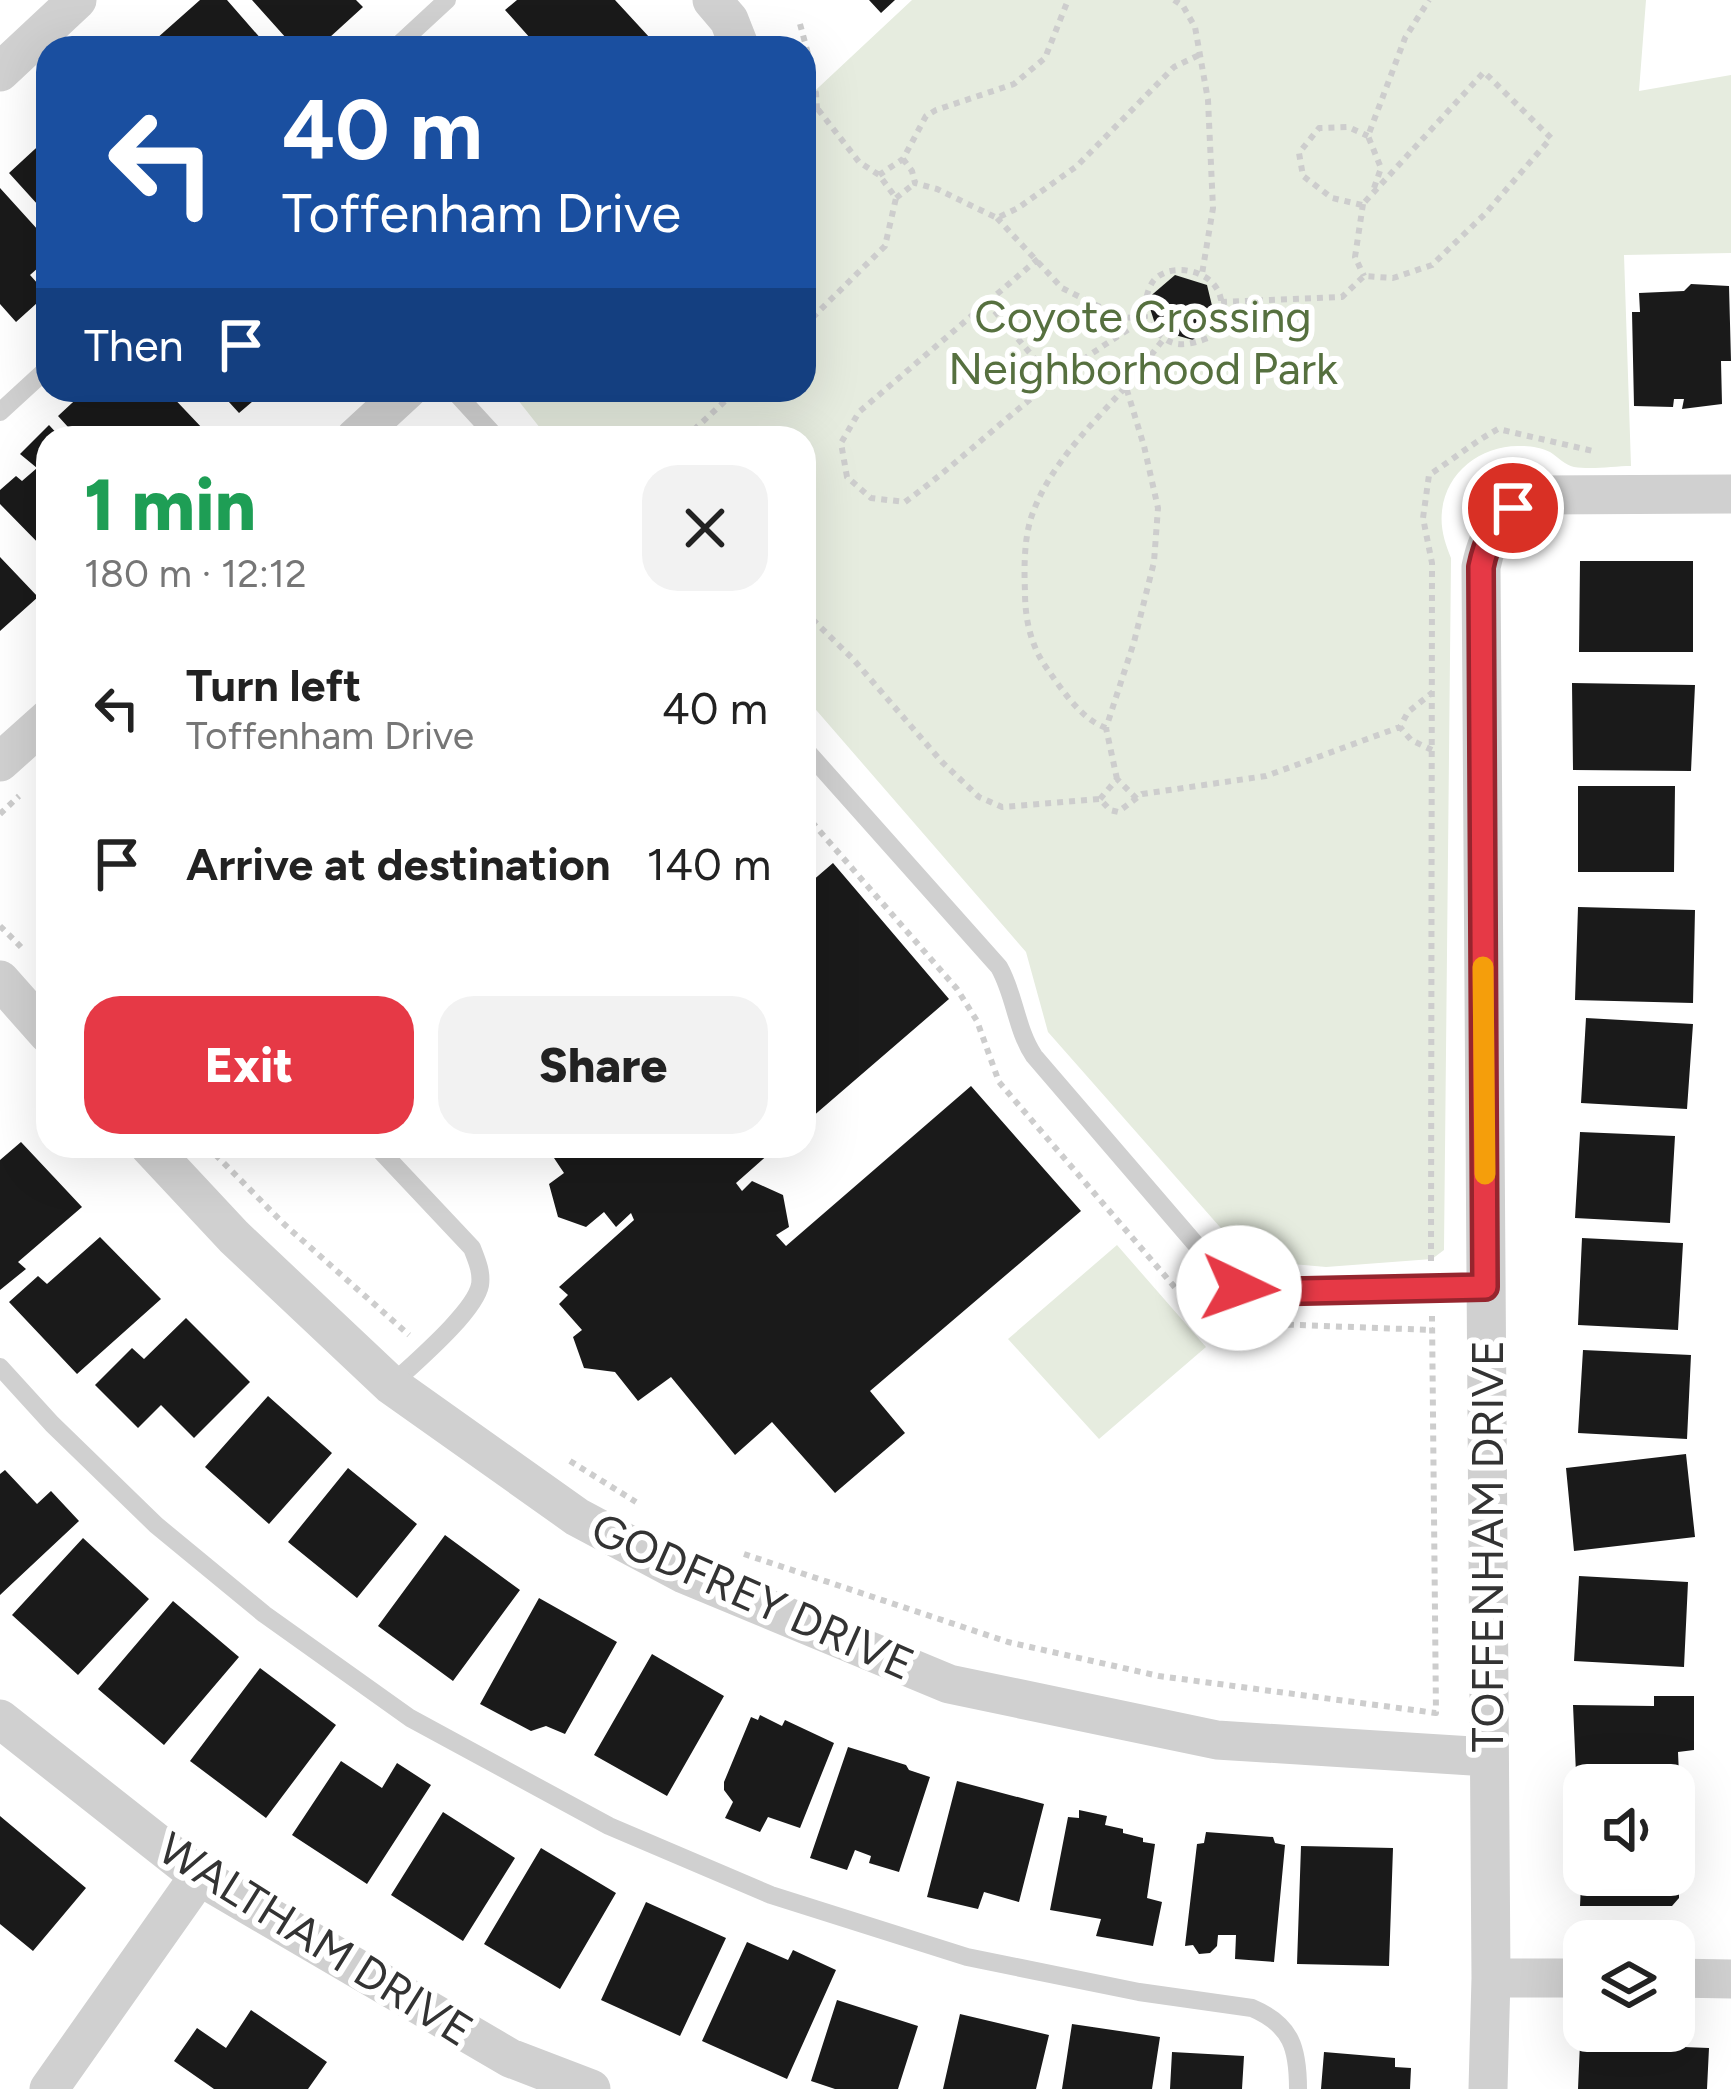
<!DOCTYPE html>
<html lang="en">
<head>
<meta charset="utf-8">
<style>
	:root { --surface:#fff; --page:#f2f2f2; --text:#222; --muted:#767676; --accent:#e63946 }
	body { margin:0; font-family:Figtree,sans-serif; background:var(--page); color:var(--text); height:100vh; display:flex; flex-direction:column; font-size:45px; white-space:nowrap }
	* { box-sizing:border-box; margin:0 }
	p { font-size:39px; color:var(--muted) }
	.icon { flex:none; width:66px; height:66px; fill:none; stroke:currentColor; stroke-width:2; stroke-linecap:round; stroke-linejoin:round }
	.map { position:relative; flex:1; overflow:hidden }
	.side { position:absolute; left:36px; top:426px; width:780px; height:732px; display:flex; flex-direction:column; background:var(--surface); border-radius:36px; box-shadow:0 12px 48px #0002 }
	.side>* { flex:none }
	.hud { position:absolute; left:36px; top:36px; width:780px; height:366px; border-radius:36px; box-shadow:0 12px 48px #0002; background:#1a4fa0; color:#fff; overflow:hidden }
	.buttons { position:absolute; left:1563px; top:1764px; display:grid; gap:24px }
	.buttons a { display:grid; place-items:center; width:132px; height:132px; border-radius:24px; background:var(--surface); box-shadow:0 12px 48px #0002; font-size:60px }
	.pin { position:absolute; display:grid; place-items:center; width:102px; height:102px; color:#fff; margin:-51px; border:6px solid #fff; border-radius:50%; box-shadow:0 3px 12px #0007 }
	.me { position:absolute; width:132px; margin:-66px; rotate:93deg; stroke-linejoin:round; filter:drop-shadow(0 0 9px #0008) }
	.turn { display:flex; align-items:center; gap:42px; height:252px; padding:0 48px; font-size:54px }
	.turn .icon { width:156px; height:156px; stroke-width:2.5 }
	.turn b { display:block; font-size:84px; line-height:102px }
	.then { display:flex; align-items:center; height:114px; padding:0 48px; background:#0003; gap:24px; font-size:45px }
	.round { display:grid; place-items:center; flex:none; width:126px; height:126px; border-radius:36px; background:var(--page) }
	.headline { display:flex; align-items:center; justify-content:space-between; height:204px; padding:0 48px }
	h1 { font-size:72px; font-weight:800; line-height:90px; color:#1e9e55 }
	.cta { display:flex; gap:24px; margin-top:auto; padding:24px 48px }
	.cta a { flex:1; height:138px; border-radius:36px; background:var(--accent); color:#fff; font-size:48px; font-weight:800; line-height:138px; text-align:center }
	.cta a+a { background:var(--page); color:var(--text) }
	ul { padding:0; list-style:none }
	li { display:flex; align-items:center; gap:36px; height:156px; padding:0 48px }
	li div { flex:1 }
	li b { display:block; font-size:45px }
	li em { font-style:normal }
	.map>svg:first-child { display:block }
</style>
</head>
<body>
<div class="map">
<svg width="1731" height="2089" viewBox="0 0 1731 2089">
	<rect width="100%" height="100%" fill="#fff"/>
	<path fill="#e6ecdf" d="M912 0H1646L1639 91 1731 75V253L1624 255 1631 466C1614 466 1592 470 1574 467 1565 465 1558 457 1550 452 1542 448 1531 446 1522 446 1483 444 1446 471 1442 511 1440 528 1445 543 1451 558L1444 1250 1432 1259 1326 1267 1249 1260 1048 1032 1026 952 804 696V438H548L510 390H804V101Z
		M1117 1245 1206 1347 1099 1439 1008 1339Z"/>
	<path fill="#1a1a1a" d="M200 0H227L269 48H163L156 39Z
		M252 0H356L363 7 318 48H295Z
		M517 0H615L650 38 639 48H539L505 10Z
		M869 0H895L881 13Z
		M48 137V216L9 173Z
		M0 188 48 241V259L30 275 47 294 16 322 0 304Z
		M1175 275 1207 285 1215 318 1193 340 1157 330 1147 299Z
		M1691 284 1729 286 1731 361H1721L1722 404 1682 409 1684 399H1674L1673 407 1634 406 1632 312H1640L1639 293 1684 291Z
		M86 390H99L106 398 115 390H166L204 430 195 438H78L58 416Z
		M218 390H266L239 413Z
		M49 425 61 438H48V553L0 504V490L16 476 22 481 37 468 20 454Z
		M0 557 38 597 0 631Z
		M1580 561H1693V652H1579Z
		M1572 683 1695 685 1691 771 1573 770Z
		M1578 786H1675L1674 872H1578Z
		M833 863 949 999 804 1124V888Z
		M1578 907 1695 910 1693 1003 1575 1000Z
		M1586 1018 1693 1024 1687 1109 1581 1103Z
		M971 1086 1081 1211 870 1391 905 1433 835 1493 772 1422 735 1455 671 1377 638 1401 615 1372 584 1368 573 1337 582 1330 559 1304 568 1295 559 1287 634 1220 631 1213 616 1227 604 1212 586 1227 558 1217 549 1184 564 1173 554 1158 568 1146H778L736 1183 742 1191 752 1181 783 1195 789 1227 776 1235 786 1246Z
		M1580 1132 1675 1136 1670 1223 1575 1218Z
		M21 1142 82 1207 18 1262 26 1269 0 1290V1160Z
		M100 1237 161 1299 77 1374 9 1302 38 1276 47 1284Z
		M1582 1238 1683 1243 1678 1330 1578 1325Z
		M186 1318 250 1382 194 1438 161 1405 138 1428 95 1385 132 1348 144 1359Z
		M1583 1350 1691 1355 1687 1439 1578 1433Z
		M268 1396 332 1453 269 1524 205 1467Z
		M1686 1454 1695 1537 1574 1551 1566 1468Z
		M348 1468 417 1524 357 1598 288 1542Z
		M5 1470 37 1504 51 1491 79 1521 0 1595V1474Z
		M445 1535 520 1590 453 1681 378 1626Z
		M83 1538 149 1599 78 1675 12 1615Z
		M1579 1576 1688 1582 1684 1667 1574 1661Z
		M539 1598 617 1642 565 1734 546 1726 531 1731 480 1704Z
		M173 1601 239 1657 164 1745 98 1689Z
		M652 1654 724 1696 667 1796 594 1755Z
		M260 1668 336 1725 266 1818 190 1761Z
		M1654 1696H1694V1750L1678 1752 1680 1798H1674V1785H1584V1796H1577L1573 1705 1654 1706Z
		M760 1715 782 1726 785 1720 834 1743 800 1828 768 1817 760 1832 725 1818 733 1802 724 1790V1782L751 1717 758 1720Z
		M848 1747 906 1765 909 1770 930 1777 899 1872 869 1863 871 1856 855 1850 847 1870 810 1858Z
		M341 1761 382 1788 397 1763 431 1785 367 1884 292 1835Z
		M957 1781 1044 1804 1019 1902 984 1892 978 1909 927 1897Z
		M1079 1810 1107 1816 1105 1825 1123 1829V1833L1143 1838V1842L1155 1844 1147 1898 1162 1902 1153 1946 1096 1936 1101 1919 1050 1910 1068 1817 1079 1818Z
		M443 1812 515 1858 463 1941 391 1895Z
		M1584 1815V1854H1580L1578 1816Z
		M0 1816 86 1888 33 1951 0 1924Z
		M1206 1832 1273 1837 1275 1843 1285 1845 1274 1962 1235 1959 1236 1935H1218L1217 1946 1210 1953 1199 1954 1193 1945 1185 1946 1197 1844 1204 1843Z
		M1301 1846 1393 1848 1389 1966 1297 1964Z
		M541 1848 616 1893 560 1989 484 1944Z
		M1674 1848H1683L1682 1887 1679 1888V1898L1672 1906H1580L1581 1884 1573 1876 1574 1864 1584 1859V1875H1674Z
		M646 1902 726 1938 680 2036 601 2000Z
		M747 1942 788 1960 793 1950 836 1970 787 2079 702 2041Z
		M837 2000 918 2026 898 2089H835L811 2081Z
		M251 2010 327 2062 308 2089H214L174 2061 197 2028 226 2048Z
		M960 2014 1049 2035 1036 2089H943Z
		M1072 2024 1160 2037 1152 2089H1062Z
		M1580 2043 1709 2048 1707 2089H1578Z
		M1172 2052 1244 2056 1242 2089H1170Z
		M1324 2052 1395 2058V2067L1411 2068 1410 2089H1321Z"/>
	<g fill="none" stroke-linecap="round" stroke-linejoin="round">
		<path stroke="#cdcdcd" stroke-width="6" stroke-dasharray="6 6" stroke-linecap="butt" d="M1174 0 1183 6 1195 27 1208 100 1213 208 1202 274
			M800 24 810 61 804 75
			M804 111 817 108 816 93 806 74
			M903 159 912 171 915 183 937 189 997 218 1018 208 1077 166 1174 67 1199 55
			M879 175 903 159 926 116 936 110 1014 84 1045 58 1068 0
			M1374 188 1381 168 1368 136 1405 38 1429 0
			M896 198 915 183
			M1363 204 1355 257 1364 276
			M1362 205 1332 198 1303 176 1299 153 1319 128 1348 127 1368 136
			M997 218 1062 288 1120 317 1145 319C1167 345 1176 350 1208 338L1223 308C1221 302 1221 295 1217 289 1206 269 1170 263 1154 280 1146 290 1144 308 1145 319
			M1038 259 859 412 841 443 847 477 871 498 905 502C956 465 1001 421 1051 383 1081 360 1113 339 1145 319
			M987 302 1050 377V383
			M1221 302 1342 297 1364 276 1393 278 1432 265 1485 214 1551 138 1484 72 1362 205
			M804 326 885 246 896 198 879 175 859 162 817 108
			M422 434 426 438
			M685 438 737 390
			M804 611 853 659 942 762 979 797 1002 807 1100 799 1110 810 1118 812 1142 794 1266 776 1400 727
			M1106 728C1081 719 1063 691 1048 670 1031 647 1025 620 1025 592 1024 568 1024 541 1031 518 1047 469 1088 428 1122 391 1137 375 1149 357 1163 340
			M1432 750 1411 740 1400 727 1408 712 1433 692
			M1117 779 1106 728 1134 642 1154 562 1158 508 1144 446 1126 387
			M1100 799 1117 779 1137 799
			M804 813 957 989 977 1021 999 1082 1178 1291 1216 1322 1433 1330
			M0 814 19 796
			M0 926 21 947
			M207 1146 284 1224 409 1335
			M1431 1261 1432 563 1423 518 1429 475C1452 460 1474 442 1498 429L1593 451
			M570 1461 636 1502
			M744 1554 1008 1642 1159 1676 1436 1713 1432 1316"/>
		<path stroke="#d0d0d0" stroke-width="18" d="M395 48 447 0
			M453 390 497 438
			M0 412 48 368
			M804 748 999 967C1015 995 1016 1029 1034 1056L1229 1283 1248 1292H1257L1485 1287
			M376 1146 472 1248C477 1261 482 1272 480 1285 475 1312 413 1364 391 1385
			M0 1367 52 1424 156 1525 264 1614 410 1718 609 1826 771 1895 967 1957 1139 1992 1252 2008C1292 2025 1298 2049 1298 2089"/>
		<path stroke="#d0d0d0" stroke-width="39" d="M712 0 729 20 740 48
			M0 72 77 0
			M355 438 407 390
			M0 762 48 719
			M0 980 48 1034
			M149 1146 234 1237 391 1385 577 1517 684 1574 949 1684 1217 1740 1488 1757
			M0 1719 199 1876 510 2058 591 2089
			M1491 1978H1584
			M1674 1978 1731 1979
			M49 2089 199 1876
			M1488 2089 1491 1978 1481 567C1488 533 1504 505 1539 495L1731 494"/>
	</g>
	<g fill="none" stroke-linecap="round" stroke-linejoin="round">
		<defs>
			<path id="route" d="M1239 1288 1257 1292 1485 1287 1481 567C1486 543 1494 525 1513 508"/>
		</defs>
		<use href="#route" stroke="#96252e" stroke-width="30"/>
		<use href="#route" stroke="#e63946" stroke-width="21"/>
		<path stroke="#f59e0b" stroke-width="21" d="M1483 967 1485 1174"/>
	</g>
	<g text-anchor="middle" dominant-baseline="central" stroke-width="12" stroke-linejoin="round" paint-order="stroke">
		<g font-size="45" fill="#56703f" stroke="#fff">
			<text x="1143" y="316">Coyote Crossing<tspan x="1143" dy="52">Neighborhood Park</tspan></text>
		</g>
		<g font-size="45" fill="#333" stroke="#fff">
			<text transform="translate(1487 1546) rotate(-90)">TOFFENHAM DRIVE</text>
			<text transform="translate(753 1596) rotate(24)">GODFREY DRIVE</text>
			<text transform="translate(316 1939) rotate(32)">WALTHAM DRIVE</text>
		</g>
	</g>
</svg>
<div class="buttons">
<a><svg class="icon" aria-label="sound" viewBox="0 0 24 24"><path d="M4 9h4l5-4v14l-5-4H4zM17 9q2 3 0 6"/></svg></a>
<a><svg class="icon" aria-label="layers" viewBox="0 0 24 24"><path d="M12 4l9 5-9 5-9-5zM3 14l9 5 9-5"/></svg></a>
</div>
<div class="pin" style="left:1513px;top:508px;background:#d93025"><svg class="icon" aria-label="arrive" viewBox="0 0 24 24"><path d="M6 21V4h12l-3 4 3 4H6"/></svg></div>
<svg class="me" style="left:1239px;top:1288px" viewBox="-20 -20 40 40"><circle r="19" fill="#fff"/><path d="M0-13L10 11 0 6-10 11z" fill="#e63946"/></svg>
<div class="hud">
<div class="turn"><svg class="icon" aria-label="left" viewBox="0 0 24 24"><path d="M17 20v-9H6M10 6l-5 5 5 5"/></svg><div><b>40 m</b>Toffenham Drive</div></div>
<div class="then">Then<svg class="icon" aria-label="arrive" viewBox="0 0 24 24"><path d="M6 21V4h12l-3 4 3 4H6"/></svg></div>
</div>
<section class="side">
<div class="headline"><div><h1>1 min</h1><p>180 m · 12:12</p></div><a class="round"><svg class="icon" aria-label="close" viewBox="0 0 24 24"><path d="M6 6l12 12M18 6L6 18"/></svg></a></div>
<ul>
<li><svg class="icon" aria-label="left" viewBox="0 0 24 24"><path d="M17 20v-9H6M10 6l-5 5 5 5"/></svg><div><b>Turn left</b><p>Toffenham Drive</p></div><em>40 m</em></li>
<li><svg class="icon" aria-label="arrive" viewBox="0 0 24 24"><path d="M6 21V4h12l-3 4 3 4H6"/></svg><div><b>Arrive at destination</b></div><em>140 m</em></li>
</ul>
<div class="cta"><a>Exit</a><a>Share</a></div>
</section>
</div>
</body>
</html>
